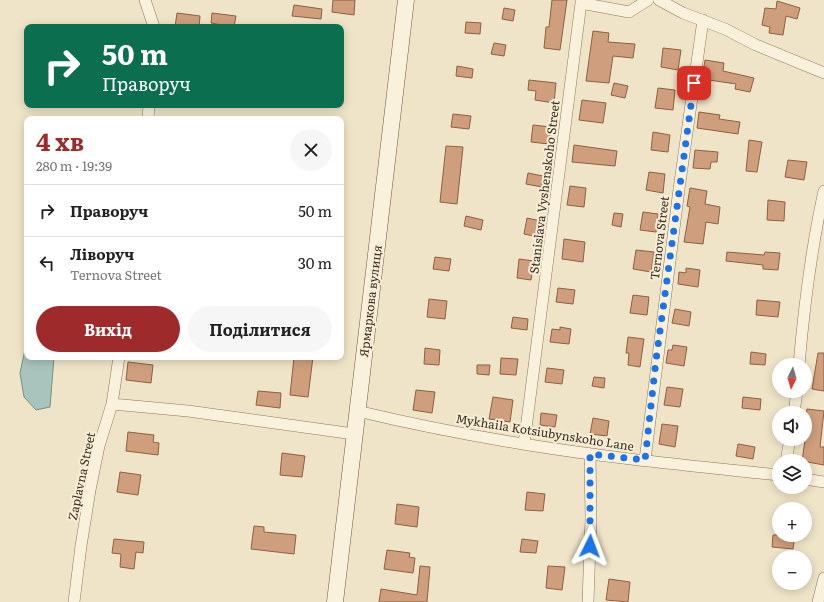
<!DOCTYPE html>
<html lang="uk">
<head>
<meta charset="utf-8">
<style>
	:root { --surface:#fff; --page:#f6f6f6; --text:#222; --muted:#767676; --line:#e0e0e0; --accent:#9e2a2b }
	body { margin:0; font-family:Literata,serif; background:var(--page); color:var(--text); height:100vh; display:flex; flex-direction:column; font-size:15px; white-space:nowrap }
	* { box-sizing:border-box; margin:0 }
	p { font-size:13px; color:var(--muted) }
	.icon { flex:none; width:22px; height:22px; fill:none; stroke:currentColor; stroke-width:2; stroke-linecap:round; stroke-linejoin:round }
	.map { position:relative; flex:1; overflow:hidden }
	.drawer { position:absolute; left:24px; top:116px; width:320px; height:244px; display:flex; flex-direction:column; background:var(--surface); border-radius:8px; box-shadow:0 2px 10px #0003 }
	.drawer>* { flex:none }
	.banner { position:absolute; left:24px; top:24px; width:320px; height:84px; border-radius:8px; box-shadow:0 2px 10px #0003; background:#0b6e4f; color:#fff; overflow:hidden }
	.needle { width:26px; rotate:185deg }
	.controls { position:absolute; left:772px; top:358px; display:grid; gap:8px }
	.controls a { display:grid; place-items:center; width:40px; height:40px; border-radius:50%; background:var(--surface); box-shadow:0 2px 10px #0003; font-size:20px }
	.pin { position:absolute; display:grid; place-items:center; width:34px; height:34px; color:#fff; margin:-17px; border-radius:8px; box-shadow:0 2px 6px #0006 }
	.me { position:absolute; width:44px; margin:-22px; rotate:3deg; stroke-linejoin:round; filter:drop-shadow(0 0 3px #0008) }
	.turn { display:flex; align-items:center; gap:14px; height:84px; padding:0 12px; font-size:18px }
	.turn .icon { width:52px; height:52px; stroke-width:2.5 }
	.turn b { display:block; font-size:28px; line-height:34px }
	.round { display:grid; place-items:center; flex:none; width:42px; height:42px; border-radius:21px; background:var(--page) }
	.summary { display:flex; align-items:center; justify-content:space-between; height:68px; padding:0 12px }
	h1 { font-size:24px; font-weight:700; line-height:30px; color:var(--accent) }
	.button { display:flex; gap:8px; margin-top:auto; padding:8px 12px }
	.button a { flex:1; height:46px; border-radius:24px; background:var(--accent); color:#fff; font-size:16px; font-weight:700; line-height:46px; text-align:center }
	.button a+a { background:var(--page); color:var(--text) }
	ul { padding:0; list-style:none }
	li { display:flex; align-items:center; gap:12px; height:52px; padding:0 12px; border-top:1px solid var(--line) }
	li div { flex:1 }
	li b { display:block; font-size:15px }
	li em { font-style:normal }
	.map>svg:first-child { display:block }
</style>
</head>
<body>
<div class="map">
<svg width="824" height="602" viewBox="0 0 824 602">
	<rect width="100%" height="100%" fill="#f0e4c8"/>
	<path fill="#a9c4bc" stroke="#6f938a" d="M27 340V357H54L50 407 36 410 24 397 20 373Z"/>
	<path fill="#cf9f7d" stroke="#8d5f41" d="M333 0H355L354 15 332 12Z
		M552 0H567L560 50 544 48 546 27H549Z
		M777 1 800 8 797 19 786 16 783 35 769 33 770 27 762 25 765 8 776 9Z
		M294 5 322 9 321 19 292 16Z
		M504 8 515 10 513 21 502 19Z
		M177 13 200 16 199 27H175Z
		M212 13 236 16 234 27 211 23Z
		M466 22 481 23 480 34 465 33Z
		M593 31 609 33 608 42 635 44 633 58 613 56 609 83 586 81Z
		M494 43 506 45 504 56 491 54Z
		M663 48 681 50 678 70 661 67Z
		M705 60 724 63 723 71 754 78 750 92 735 89 736 84 702 79Z
		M457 66 473 69 472 78 456 76Z
		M529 80 556 83 554 103 535 100 536 91 528 90Z
		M614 83 628 86 625 98 611 95Z
		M658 88 675 90 673 110 655 108Z
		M582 100 606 103 603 123 579 120Z
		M699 112 720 115 719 119 740 122 738 134 697 128Z
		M453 114 471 116 469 129 451 127Z
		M533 125 551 127 549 144 531 142Z
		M653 132 670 135 668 152 651 150Z
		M749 140 762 142 757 172 746 171Z
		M574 145 617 151 615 166 572 162Z
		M446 146 463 147 457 204 440 202Z
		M695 150 718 152 717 162H711L710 169 693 168Z
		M788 160 807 162 804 180 785 177Z
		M649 172 665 174 663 193 646 190Z
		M528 173 543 176 542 187 526 184Z
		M570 186 586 188 584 207 567 205Z
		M690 188 707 191 705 204 720 207 718 224 706 222 703 244 684 242 690 207 687 206Z
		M768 200 785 202 784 221 767 220Z
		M643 212 658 214 656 232 640 230Z
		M614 213 623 214 621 227 612 225Z
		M466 216 483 220 481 230 464 226Z
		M527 218 541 221 538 237 524 234Z
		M564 239 585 242 583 262 562 259Z
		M636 250 654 252 651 272 633 269Z
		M727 252 764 255 765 252 780 253 778 270 763 269V265L726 261Z
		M435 257 451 259 449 271 433 269Z
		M519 259 534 261 531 280 517 278Z
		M686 268 700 270 698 287 678 284 679 272 686 273Z
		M558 288 575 290 573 304 556 302Z
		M633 295 649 297 647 315 630 313Z
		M429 299 447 301 445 319 427 317Z
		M757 300 780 302 778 317 756 315Z
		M675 309 691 312 689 326 672 323Z
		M513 317 528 319 527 330 511 328Z
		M560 327 571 329 569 344 550 342 552 329 560 330Z
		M628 337 644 339 640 367 628 365 629 353H626Z
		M673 345 687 347 684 366 666 363 668 350H672Z
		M425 348 440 350 439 365 424 364Z
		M751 352 766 354 765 365 750 364Z
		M818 353H824V391L812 389Z
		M294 357H313L308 397 290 395Z
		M501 358 518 359 516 375 500 374Z
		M128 362 153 365 151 383 126 380Z
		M477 365H490L489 375 477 374Z
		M547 368 564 370 562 384 545 382Z
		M594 377 605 378 604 388 592 386Z
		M667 387 683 389 680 407 664 405Z
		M416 390 435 392 432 413 413 410Z
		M258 391 281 393 280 408 256 405Z
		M493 397 513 400 510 422 489 419Z
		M743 397 761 399 760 410 742 408Z
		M807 409 824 411 820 447H824V465L802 461 807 426H805V421Z
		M541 413 557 415 555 427 540 425Z
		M593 418 609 421 607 436 590 434Z
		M662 424 678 426 675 447 659 444Z
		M128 432 154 435 153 442 159 443 158 455 126 451Z
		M738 444 755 447 753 459 736 456Z
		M282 453 305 456 302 477 280 475Z
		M120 472 141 475 138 495 117 492Z
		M527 492 545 494 543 511 525 510Z
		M397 504 419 507 417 527 395 524Z
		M254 526 264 527V532L296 535 294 554 251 549Z
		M773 535H795L793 549 772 547Z
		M114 539 144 542 143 553 136 552 134 569 120 567 121 554 112 553Z
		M522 539 538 541 536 553 520 552Z
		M387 550 410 553 409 557 415 558 413 573 384 569Z
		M420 566 430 567 427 602H379L381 589 417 595Z
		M548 566 565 567 562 590 546 588Z
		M609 579 630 582 628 602 606 600Z"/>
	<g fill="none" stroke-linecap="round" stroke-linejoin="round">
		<defs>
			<path id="minor" d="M145 0 154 27
				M659 0 683 13 725 29 756 45 824 73
				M148 119 149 105
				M799 365C804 307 811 249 824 191
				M112 404 188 411 354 434
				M357 411C412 424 467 435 523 444 608 458 694 466 779 475
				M794 413 797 391
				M524 444 581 3 629 12 648 0
				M645 460 679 189 703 20
				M786 461 790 439
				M805 479 824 482
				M74 602 81 546 90 490 99 446 112 404 119 357
				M588 602 591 518 590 454
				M818 602 824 578"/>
			<path id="secondary" d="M335 602 406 0"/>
		</defs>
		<use href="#minor" stroke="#8d765c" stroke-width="12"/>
		<use href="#secondary" stroke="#6f573f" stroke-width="17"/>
		<use href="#minor" stroke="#faf1dc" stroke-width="11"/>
		<use href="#secondary" stroke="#faf1dc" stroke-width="16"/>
	</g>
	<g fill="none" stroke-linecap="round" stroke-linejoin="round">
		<path stroke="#1a73e8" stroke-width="7" stroke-dasharray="0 12.6" d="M590 546V454L645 460 656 360 694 83"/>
	</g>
	<g text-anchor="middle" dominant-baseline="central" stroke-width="4" stroke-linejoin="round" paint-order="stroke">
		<g font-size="12" fill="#3d2e20" stroke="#f7eed8">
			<text transform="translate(544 187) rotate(-83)">Stanislava Vyshenskoho Street</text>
			<text transform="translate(659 238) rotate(-83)">Ternova Street</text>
			<text transform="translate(370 301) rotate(-83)">Ярмаркова вулиця</text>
			<text transform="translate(545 432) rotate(9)">Mykhaila Kotsiubynskoho Lane</text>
			<text transform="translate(81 476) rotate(-78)">Zaplavna Street</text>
		</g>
	</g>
</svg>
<div class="controls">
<a><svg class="needle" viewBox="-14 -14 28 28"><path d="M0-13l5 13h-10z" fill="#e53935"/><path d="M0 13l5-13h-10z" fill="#767676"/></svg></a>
<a><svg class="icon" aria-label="sound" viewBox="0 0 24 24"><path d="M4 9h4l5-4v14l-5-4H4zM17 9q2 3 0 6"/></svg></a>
<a><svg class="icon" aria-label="layers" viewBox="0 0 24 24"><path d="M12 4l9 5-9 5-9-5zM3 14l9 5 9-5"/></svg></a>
<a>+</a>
<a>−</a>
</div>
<div class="pin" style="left:694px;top:83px;background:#d93025"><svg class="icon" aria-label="arrive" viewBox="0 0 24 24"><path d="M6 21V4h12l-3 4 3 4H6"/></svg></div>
<svg class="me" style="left:590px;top:546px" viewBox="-20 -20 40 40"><path d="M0-17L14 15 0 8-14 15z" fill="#1a73e8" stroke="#fff" stroke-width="4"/></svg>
<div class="banner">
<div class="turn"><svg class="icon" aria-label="right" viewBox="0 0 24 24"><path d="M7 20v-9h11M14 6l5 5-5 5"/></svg><div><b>50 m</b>Праворуч</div></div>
</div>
<section class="drawer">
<div class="summary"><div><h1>4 хв</h1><p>280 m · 19:39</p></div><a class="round"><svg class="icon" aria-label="close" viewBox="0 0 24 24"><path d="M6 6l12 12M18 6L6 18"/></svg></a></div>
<ul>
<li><svg class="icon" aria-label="right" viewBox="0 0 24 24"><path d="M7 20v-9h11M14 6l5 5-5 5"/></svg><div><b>Праворуч</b></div><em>50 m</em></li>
<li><svg class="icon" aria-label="left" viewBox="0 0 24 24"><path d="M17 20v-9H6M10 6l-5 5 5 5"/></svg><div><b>Ліворуч</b><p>Ternova Street</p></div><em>30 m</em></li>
</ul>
<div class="button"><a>Вихід</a><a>Поділитися</a></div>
</section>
</div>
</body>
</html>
